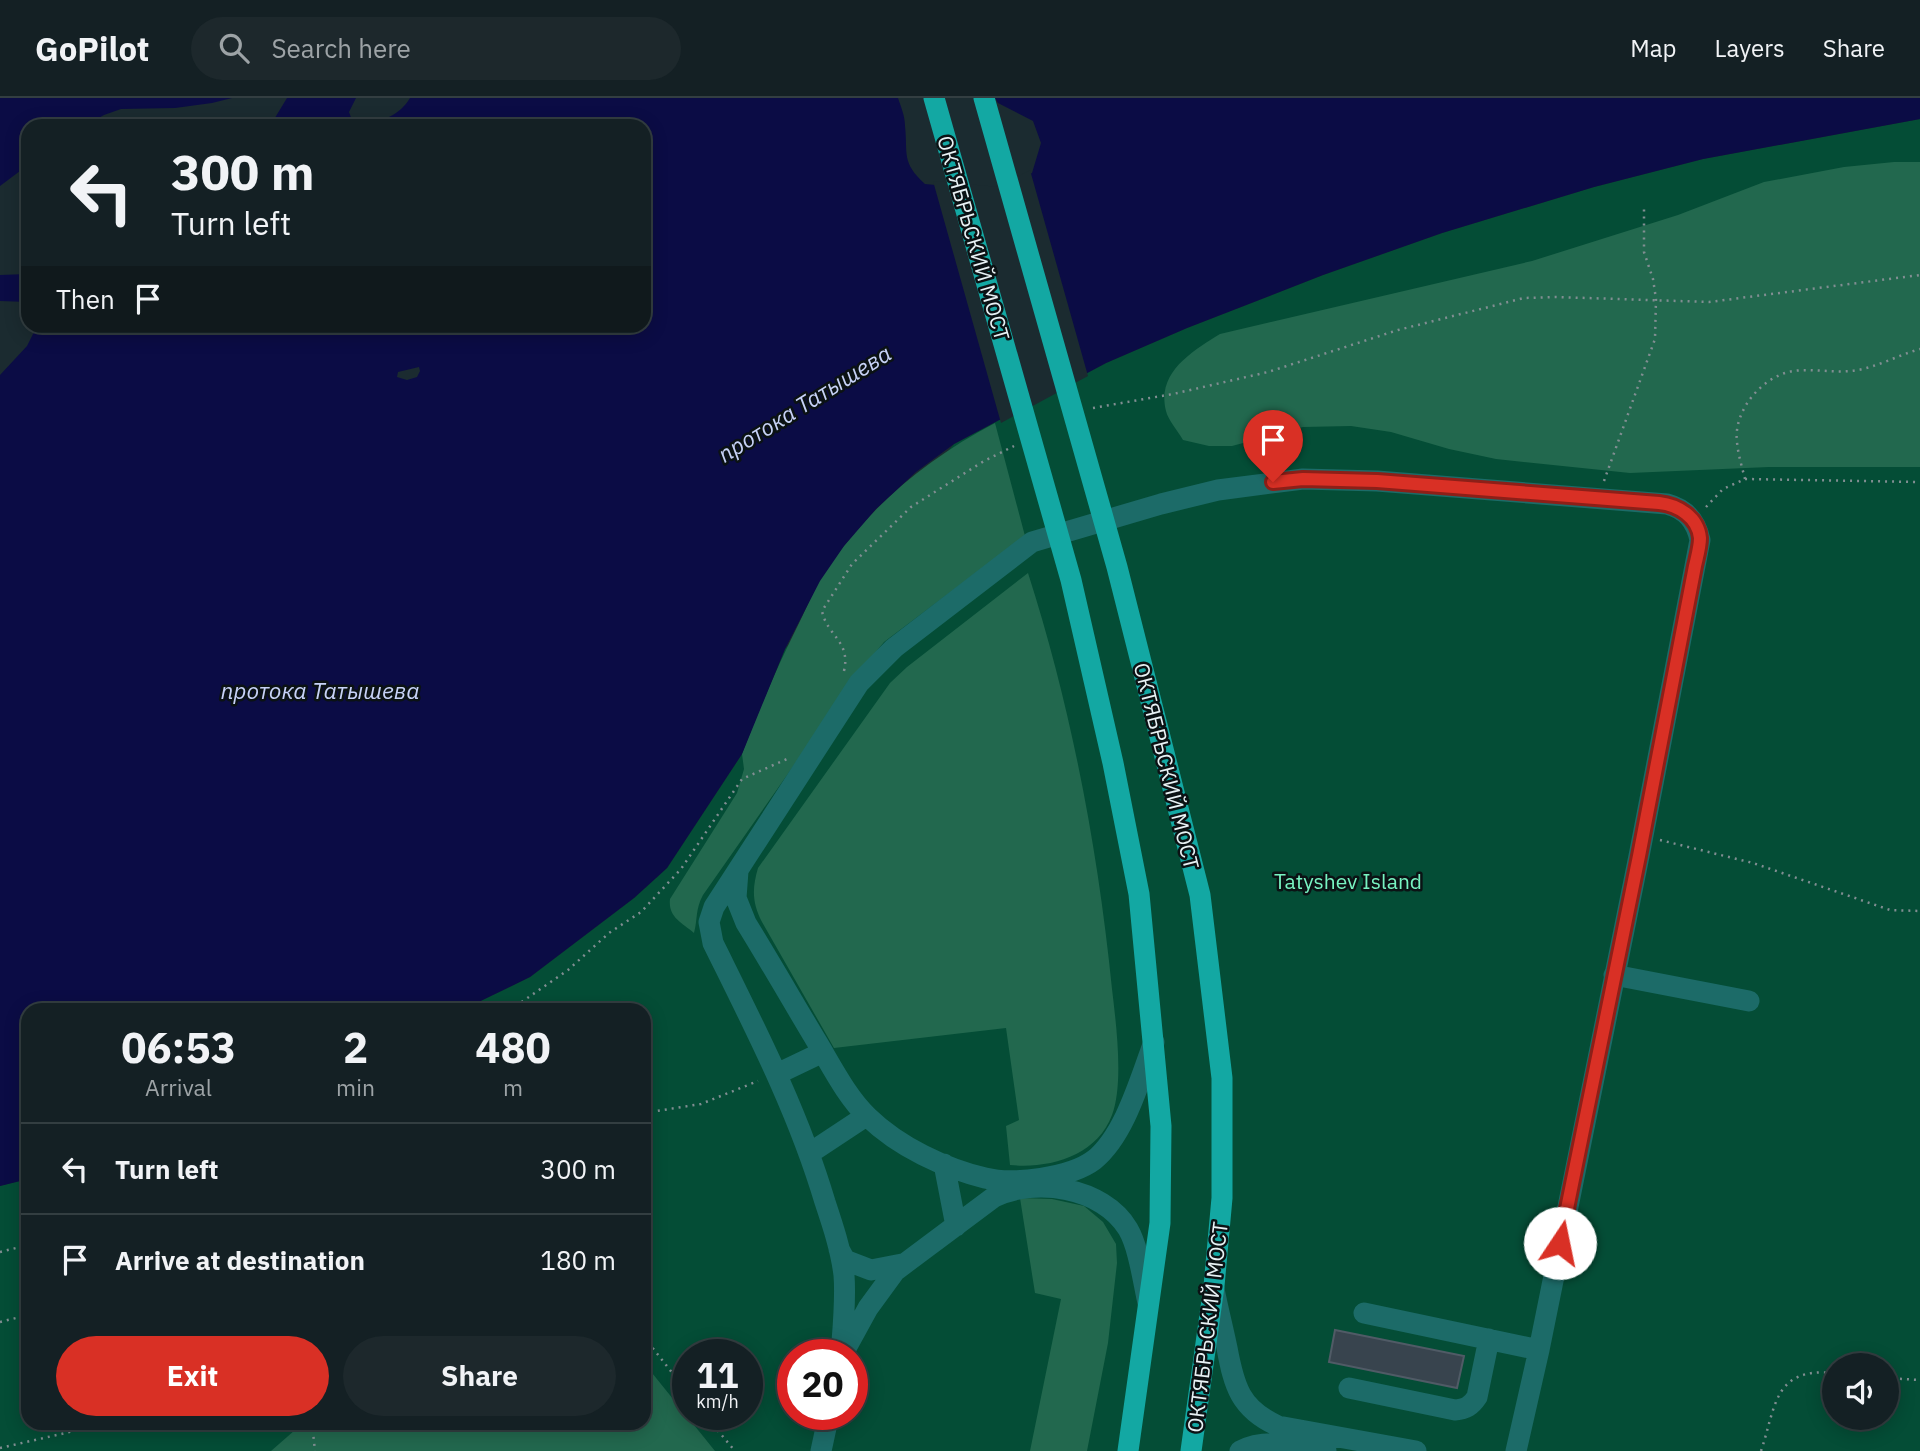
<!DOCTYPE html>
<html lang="en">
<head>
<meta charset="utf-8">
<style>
	:root { --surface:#142024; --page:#1d282c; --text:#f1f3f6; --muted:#9da3a6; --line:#333e41; --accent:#d93025 }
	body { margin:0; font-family:"IBM Plex Sans",sans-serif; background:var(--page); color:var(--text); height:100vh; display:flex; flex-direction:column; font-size:26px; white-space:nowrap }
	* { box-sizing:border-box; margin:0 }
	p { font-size:23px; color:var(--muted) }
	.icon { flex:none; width:38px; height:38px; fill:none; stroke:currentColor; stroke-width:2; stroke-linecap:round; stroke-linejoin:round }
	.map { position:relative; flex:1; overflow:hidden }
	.details { position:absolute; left:21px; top:905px; width:630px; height:427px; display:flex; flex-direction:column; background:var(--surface); border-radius:21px; box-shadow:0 4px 18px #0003,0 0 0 2px var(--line) }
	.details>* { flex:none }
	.guide { position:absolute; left:21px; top:21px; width:630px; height:214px; border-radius:21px; box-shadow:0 4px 18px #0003,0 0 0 2px var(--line); background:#142024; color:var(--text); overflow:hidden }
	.controls { position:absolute; left:1822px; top:1255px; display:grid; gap:14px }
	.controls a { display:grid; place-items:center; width:77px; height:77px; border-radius:50%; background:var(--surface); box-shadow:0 4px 18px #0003,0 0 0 2px var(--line); font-size:35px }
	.speed { position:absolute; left:672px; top:1241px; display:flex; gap:14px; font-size:35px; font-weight:700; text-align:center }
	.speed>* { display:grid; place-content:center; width:91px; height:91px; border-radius:50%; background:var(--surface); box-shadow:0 4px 18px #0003,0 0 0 2px var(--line); line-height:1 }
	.speed small { font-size:18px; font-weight:400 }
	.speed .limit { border:10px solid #d22; background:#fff; color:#111 }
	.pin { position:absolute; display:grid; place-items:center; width:60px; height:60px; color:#fff; margin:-72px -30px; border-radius:50% 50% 50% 0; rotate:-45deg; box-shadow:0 0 7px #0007 }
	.pin .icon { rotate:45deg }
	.me { position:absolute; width:77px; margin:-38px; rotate:11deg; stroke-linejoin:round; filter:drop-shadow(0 0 5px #0008) }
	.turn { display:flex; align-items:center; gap:24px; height:147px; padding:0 35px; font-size:32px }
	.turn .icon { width:91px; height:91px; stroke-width:2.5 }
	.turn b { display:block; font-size:49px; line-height:60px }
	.then { display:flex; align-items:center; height:66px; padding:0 35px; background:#0003; gap:14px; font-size:26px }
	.eta { display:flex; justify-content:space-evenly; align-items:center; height:119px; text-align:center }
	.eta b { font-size:42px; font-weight:700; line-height:49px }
	.cta { display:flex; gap:14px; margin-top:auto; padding:14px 35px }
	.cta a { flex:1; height:80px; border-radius:42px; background:var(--accent); color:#fff; font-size:28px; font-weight:700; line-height:80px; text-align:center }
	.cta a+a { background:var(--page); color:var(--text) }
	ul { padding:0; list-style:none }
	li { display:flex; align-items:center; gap:21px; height:91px; padding:0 35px; border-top:2px solid var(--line) }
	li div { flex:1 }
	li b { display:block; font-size:26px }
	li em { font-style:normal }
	header { display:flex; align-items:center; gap:42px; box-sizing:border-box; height:98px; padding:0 35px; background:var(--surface); border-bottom:2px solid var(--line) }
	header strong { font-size:33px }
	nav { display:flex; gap:38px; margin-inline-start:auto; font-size:24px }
	.search { width:490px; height:63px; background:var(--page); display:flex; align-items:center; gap:18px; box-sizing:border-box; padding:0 24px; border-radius:38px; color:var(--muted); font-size:26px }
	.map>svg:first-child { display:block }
</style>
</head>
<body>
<header>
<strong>GoPilot</strong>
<div class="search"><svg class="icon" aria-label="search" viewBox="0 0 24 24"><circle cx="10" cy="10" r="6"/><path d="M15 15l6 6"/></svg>Search here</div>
<nav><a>Map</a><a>Layers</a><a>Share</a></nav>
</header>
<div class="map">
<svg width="1920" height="1353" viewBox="0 0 1920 1353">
	<rect width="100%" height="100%" fill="#1b2b30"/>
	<path fill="#044d36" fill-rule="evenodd" d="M1920 21V1353H0V1088L28 1081V1325H644V912H462L530 879 634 800 667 770 742 656 785 551 954 346 1106 265 1187 230 1323 177 1442 135 1594 89 1703 61ZM688 1256H747V1316H688ZM793 1256H852V1316H793ZM1834 1267H1886V1320H1834Z"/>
	<path fill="#22684e" d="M1894 64H1920V369H1769L1630 375 1496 361 1449 351 1391 334 1351 328 1303 329 1232 348H1209L1183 342C1178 333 1168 322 1166 313 1156 274 1193 253 1220 236L1532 163 1678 117 1764 84 1844 69Z
		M995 325 1025 438 884 544 860 573 703 797C695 812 698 820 694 835 681 824 668 819 670 801L737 695 744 671 742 656C759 611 778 567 800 523 807 509 813 493 821 480 866 411 923 363 995 325Z
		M1028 475C1071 609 1098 751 1112 891 1116 925 1124 985 1112 1017 1097 1058 1049 1071 1010 1067L1006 1028 1019 1022 1006 930 834 950 762 824C752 804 752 791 758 770L890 585 907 569Z
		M1020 1100 1052 1101 1084 1108 1103 1124 1116 1146 1117 1165 1108 1245 1087 1353H1030L1061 1201 1035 1195Z
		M644 1265 715 1353H271L303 1325H644Z"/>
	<path fill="#0b0c45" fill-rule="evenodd" d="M0 0H232L212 5 175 10 121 11 104 17 84 28H28V67L0 88Z
		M287 0H356L349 14 353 25 363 28H270Z
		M410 0H898C901 9 905 18 905 28 908 56 901 64 925 86L1000 93 1032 75 1041 45 1033 23 998 5 995 0H1920V21L1703 61 1594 89 1442 135 1323 177 1187 230 1106 265 954 346 916 374 876 411 844 448 820 483 785 551 742 656 667 770 634 800 530 879 462 912H28V1081L0 1088V277L27 248 37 228H644V28H364C383 22 399 18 410 0ZM419 269 420 273 417 279 407 282 397 279 398 274Z
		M28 176V204L0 203V177Z"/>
	<path fill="#1b2b30" d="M1030 72 1088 278 1001 325 933 83 999 89Z"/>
	<path fill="#38444e" stroke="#505b66" stroke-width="2" d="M1335 1232 1464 1258 1457 1290 1329 1264Z"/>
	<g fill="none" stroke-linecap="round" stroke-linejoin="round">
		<path stroke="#818e92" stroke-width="2.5" stroke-dasharray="2 5" stroke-linecap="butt" d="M1093 310 1173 296 1268 274 1398 232 1524 200 1556 199 1709 204 1920 177
			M1745 381C1742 369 1738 356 1737 344 1733 313 1762 278 1793 273 1814 270 1836 276 1858 272 1879 268 1899 257 1920 251
			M1604 383 1655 241 1656 201 1653 181 1644 154V110
			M1706 409 1723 391 1745 381 1920 384
			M844 573C851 543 827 538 822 513L852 466 911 409 984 363 1014 348
			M1660 742 1753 765 1890 812 1920 813
			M510 912 568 872 609 835 641 814 681 771 742 681 787 661
			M644 1015 701 1006 758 983
			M0 1154 28 1147
			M0 1224 28 1217
			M644 1239 688 1295
			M1886 1280 1920 1282
			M704 1316 735 1353
			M62 1325 64 1334
			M312 1325 315 1353
			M0 1350 109 1325
			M1761 1353C1776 1309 1773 1269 1834 1275"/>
		<path stroke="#1c6b68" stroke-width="21" d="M738 773 736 800 746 825C770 864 793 904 817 944 832 969 847 999 868 1019 899 1049 944 1070 985 1080 1013 1087 1070 1080 1094 1062 1125 1037 1140 981 1154 944
			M1614 877 1749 903
			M777 976 823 954
			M810 1055 866 1018
			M944 1066 956 1128
			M839 1151 845 1162 871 1172 902 1166
			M1214 1191C1218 1211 1223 1231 1227 1250 1234 1288 1240 1311 1278 1328L1416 1353
			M1364 1215 1539 1252
			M845 1252 868 1210 895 1173 994 1099C1035 1079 1103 1089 1128 1131 1139 1150 1143 1183 1148 1205
			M841 1256C843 1230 846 1203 844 1177 841 1152 833 1128 825 1104 798 1013 755 930 713 845L709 824 714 809 859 585 894 550 1032 444 1161 406 1218 392 1303 381 1377 383 1667 406C1686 411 1696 423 1700 442L1639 758 1539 1252 1516 1353
			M1349 1290 1455 1312C1466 1311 1471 1308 1477 1299L1489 1241
			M821 1353 829 1316
			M1240 1353C1267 1339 1297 1349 1326 1353"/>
		<path stroke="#13a8a3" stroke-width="21" d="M934 0 1071 482 1113 665 1139 796 1161 1028 1160 1125 1128 1353
			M984 0 1117 469 1200 797 1222 980V1100L1214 1188 1191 1353"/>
	</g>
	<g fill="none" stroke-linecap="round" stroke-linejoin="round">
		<defs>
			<path id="route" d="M1273 384 1303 381 1377 383 1659 405C1678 407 1698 419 1700 440 1700 449 1697 459 1695 468L1639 758 1560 1145"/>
		</defs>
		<use href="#route" stroke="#8d1f18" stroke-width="18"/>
		<use href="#route" stroke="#d93025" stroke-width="12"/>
	</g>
	<g text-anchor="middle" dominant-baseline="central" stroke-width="5" stroke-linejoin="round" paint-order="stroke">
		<g font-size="21" fill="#e8f2f5" stroke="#0b1214">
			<text transform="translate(974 140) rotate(74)">ОКТЯБРЬСКИЙ МОСТ</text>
			<text transform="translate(1167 668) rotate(76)">ОКТЯБРЬСКИЙ МОСТ</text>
			<text transform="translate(1207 1229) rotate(-83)">ОКТЯБРЬСКИЙ МОСТ</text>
		</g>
		<g font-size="21" fill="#78f4c2" stroke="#0b1214">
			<text x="1348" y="783">Tatyshev Island</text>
		</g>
		<g font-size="23" font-style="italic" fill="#c7d2f7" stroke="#0b1214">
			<text transform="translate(804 305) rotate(-32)">протока Татышева</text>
			<text x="320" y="592">протока Татышева</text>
		</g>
	</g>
</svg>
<div class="controls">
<a><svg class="icon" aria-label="sound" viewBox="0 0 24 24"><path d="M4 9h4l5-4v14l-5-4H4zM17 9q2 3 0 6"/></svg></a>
</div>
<div class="speed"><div>11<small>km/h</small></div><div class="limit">20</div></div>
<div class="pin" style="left:1273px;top:384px;background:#d93025"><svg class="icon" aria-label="arrive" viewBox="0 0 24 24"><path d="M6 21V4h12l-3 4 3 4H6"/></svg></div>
<svg class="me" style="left:1560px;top:1145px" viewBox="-20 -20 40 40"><circle r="19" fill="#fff"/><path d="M0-13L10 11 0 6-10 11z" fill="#d93025"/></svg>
<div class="guide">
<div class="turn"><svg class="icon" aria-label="left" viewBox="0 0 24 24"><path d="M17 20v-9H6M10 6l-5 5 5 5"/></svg><div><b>300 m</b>Turn left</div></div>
<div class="then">Then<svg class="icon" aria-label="arrive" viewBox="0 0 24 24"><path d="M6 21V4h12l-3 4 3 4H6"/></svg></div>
</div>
<section class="details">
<div class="eta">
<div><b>06:53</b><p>Arrival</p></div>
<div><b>2</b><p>min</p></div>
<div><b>480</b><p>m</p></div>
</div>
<ul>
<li><svg class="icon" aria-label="left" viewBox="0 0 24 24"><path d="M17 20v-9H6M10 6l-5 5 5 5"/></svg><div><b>Turn left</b></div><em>300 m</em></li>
<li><svg class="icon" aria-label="arrive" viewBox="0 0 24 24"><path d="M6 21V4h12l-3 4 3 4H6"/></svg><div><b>Arrive at destination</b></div><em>180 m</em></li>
</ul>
<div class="cta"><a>Exit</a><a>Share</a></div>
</section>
</div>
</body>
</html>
